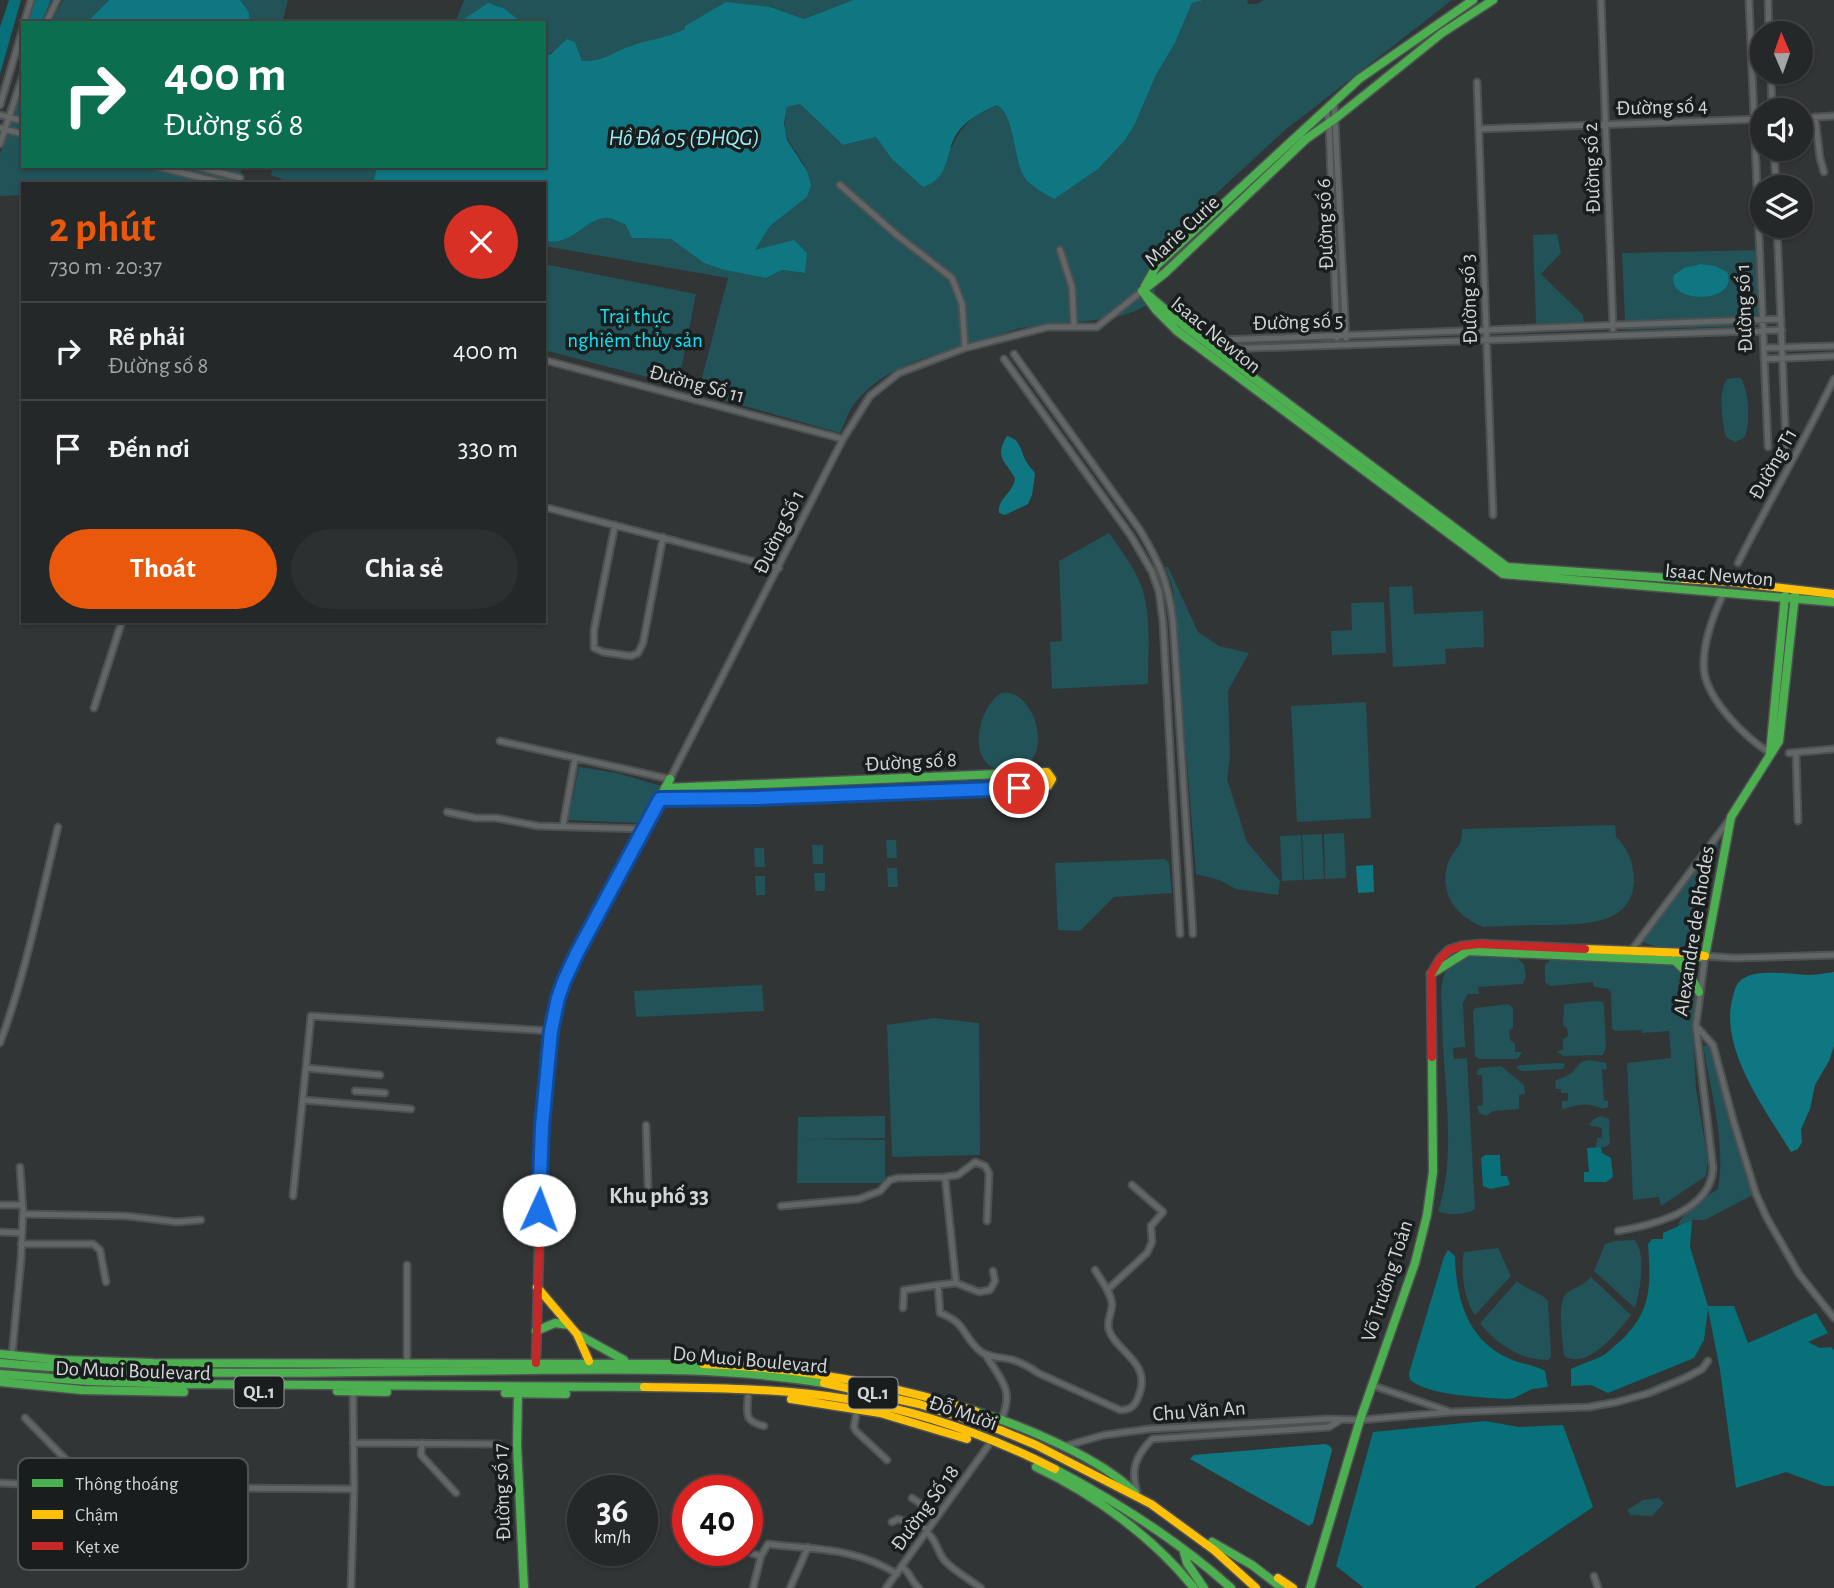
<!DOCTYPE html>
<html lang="vi">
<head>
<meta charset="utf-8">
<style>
	:root { --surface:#252828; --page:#2d3030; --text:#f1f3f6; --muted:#a3a6a8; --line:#424445; --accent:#ea580c }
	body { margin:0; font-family:"Alegreya Sans",sans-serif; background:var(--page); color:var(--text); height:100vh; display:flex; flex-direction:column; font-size:26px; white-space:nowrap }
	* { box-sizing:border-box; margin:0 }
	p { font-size:23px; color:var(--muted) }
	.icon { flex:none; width:38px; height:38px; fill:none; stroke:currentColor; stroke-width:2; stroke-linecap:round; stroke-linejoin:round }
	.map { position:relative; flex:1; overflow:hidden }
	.drawer { position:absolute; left:21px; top:182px; width:525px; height:441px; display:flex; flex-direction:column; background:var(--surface); border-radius:0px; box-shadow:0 2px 5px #0004,0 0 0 2px var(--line) }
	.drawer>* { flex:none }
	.top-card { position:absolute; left:21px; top:21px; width:525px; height:147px; border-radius:0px; box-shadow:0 2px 5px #0004,0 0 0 2px var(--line); background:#0b6e4f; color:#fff; overflow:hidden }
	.needle { width:46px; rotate:358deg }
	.buttons { position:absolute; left:1750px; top:21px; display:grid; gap:14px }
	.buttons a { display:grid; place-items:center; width:63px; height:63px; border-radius:50%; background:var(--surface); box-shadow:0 2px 5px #0004,0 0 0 2px var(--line); font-size:35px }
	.speed { position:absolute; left:567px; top:1475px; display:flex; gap:14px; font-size:35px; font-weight:700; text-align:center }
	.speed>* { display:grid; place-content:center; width:91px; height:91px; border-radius:50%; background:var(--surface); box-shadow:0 2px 5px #0004,0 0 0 2px var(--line); line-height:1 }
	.speed small { font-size:18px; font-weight:400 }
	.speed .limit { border:10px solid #d22; background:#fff; color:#111 }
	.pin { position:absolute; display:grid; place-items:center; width:60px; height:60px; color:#fff; margin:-30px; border:4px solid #fff; border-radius:50%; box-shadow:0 2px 7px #0007 }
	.me { position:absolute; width:77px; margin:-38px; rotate:2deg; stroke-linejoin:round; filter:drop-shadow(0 0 5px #0008) }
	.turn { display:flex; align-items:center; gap:24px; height:147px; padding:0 28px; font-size:32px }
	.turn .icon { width:91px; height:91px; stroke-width:2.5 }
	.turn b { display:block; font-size:49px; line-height:60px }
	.round { display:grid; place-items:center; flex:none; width:74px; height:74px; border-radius:37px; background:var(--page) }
	.headline { display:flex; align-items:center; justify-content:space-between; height:119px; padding:0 28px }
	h1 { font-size:42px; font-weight:600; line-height:52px; color:var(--accent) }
	.button { display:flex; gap:14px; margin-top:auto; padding:14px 28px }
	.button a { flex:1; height:80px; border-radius:42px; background:var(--accent); color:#fff; font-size:28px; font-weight:600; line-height:80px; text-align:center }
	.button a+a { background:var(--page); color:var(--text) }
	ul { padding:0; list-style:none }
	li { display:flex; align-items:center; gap:21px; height:98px; padding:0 28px; border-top:2px solid var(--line) }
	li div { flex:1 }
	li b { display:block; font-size:26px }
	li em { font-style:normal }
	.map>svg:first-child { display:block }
</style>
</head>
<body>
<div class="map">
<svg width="1834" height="1588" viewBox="0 0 1834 1588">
	<rect width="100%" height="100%" fill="#313535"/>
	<path fill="#215358" d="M63 0H109L86 23H51Z
		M240 0H288L282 23H250L249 12Z
		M464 0H853L804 19 770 7 685 29 666 39 631 46 600 61H582L575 42 544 56V23H522L521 20 464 19 463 23H455Z
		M1204 0H1248L1247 4H1257L1264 0H1452L1284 131 1149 256 1155 290 1152 302C1123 322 1087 320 1054 324 1042 326 1029 326 1017 329 1008 331 1000 336 992 339 943 353 888 361 854 404 848 412 845 423 840 433L698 393 728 278 544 246V241C575 246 583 218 608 218 613 218 620 223 625 224L632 238 671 239 704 263 766 278 782 270 804 273 754 251 770 226 807 197C807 189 809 177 806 169 793 141 780 143 787 107L800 104 843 145 876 137 891 158 952 147C962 124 974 115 997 105 1014 113 1013 154 1021 171 1023 177 1031 183 1035 188L1126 139 1135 124 1156 75 1175 43 1192 3Z
		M23 87V166H242L238 184H23V195L0 196V154Z
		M273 166H377L373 184H295L271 175Z
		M1557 234 1561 253 1541 274 1583 315 1584 323 1536 324 1533 235Z
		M1761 250V316L1625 321 1622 253Z
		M544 264 696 294 678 385 544 350Z
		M1753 322 1756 324 1755 326 1627 330 1628 327Z
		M1733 378H1741C1749 391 1751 425 1744 438L1735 442 1726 437C1722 423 1718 391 1727 379Z
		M1109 533C1120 549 1134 566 1141 585 1152 616 1148 652 1148 684L1052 689 1050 642 1062 641 1059 561Z
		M1165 567H1168L1198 632 1219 646 1249 653 1228 691 1230 757 1227 779 1247 842 1280 881 1278 895 1236 889 1219 880 1196 874 1173 589Z
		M1412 586 1414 614 1483 611 1484 647 1445 649 1446 664 1393 667 1389 587Z
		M1384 602 1386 653 1332 655 1331 631 1352 630 1351 603Z
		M1001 693C1037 685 1061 774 1004 770 965 768 977 708 1001 693Z
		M1366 702 1371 818 1297 822 1291 706Z
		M579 767 617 773 661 786 640 823 568 820Z
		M1615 825 1616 837C1628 848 1634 864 1634 881 1632 926 1582 924 1549 925 1527 925 1506 926 1484 927 1457 918 1438 893 1448 863 1454 848 1463 847 1462 829Z
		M1344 833 1346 878 1325 879 1324 834Z
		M1322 834 1324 879 1304 880 1302 835Z
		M1301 835 1303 880 1282 881 1280 836Z
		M1718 839C1719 851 1712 861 1710 872 1703 915 1709 965 1645 943L1642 938Z
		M886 840H896L897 858H887Z
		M812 845H823V864H813Z
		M754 848H764L765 867H755Z
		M1165 859 1169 863 1172 893 1114 897 1080 931 1058 930 1055 863Z
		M887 868H897L898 887H888Z
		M814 873H825V891H815Z
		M755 876H765V895H756Z
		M1476 952 1513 955 1524 964 1526 976 1523 984 1478 987 1479 994H1468L1463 1003 1465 1047 1453 1048 1454 1059 1467 1058 1475 1209C1465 1215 1448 1216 1438 1211 1458 1155 1442 1076 1442 1016 1442 1003 1439 985 1445 973 1450 961 1464 956 1476 952Z
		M1552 958 1669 963 1678 966 1693 987 1696 1002 1693 1031 1696 1089 1708 1161 1706 1176 1661 1206 1659 1197 1633 1200 1627 1063 1671 1058 1669 1031 1642 1033V1030L1617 1031 1612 1029 1611 992 1608 989 1594 987 1593 982 1550 986 1545 982V965Z
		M762 985 764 1011 636 1017 634 991Z
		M1595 1001 1603 1002 1604 1006 1606 1047 1603 1055 1563 1056 1557 1051 1563 1050V1039L1568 1036 1567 1028 1563 1025 1564 1004Z
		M1508 1004 1513 1008V1028L1509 1030 1510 1040 1515 1043V1052H1522L1518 1059H1479L1475 1056 1473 1012 1475 1008Z
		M934 1018 979 1023 980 1155 892 1157 887 1025Z
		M1713 1045 1756 1193 1705 1220H1692L1678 1227C1681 1211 1705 1198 1718 1189 1726 1142 1711 1092 1703 1046Z
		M1589 1060 1606 1063 1607 1069 1602 1070 1604 1101H1608V1107C1600 1110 1599 1107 1591 1105 1582 1103 1570 1107 1562 1109V1101H1568V1093H1561V1089H1556L1555 1081 1572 1073 1581 1062Z
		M1561 1063 1565 1064 1563 1069 1522 1071 1516 1067 1520 1065Z
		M1501 1066 1524 1085 1525 1094 1519 1095V1109L1493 1111 1486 1116 1479 1113 1477 1106 1483 1105 1482 1075H1477V1071L1480 1068Z
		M885 1116V1138L805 1139 885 1140V1183H797L798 1117Z
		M1601 1116 1609 1119 1610 1144 1605 1147H1596L1597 1138H1602V1128L1589 1125 1594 1119Z
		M1634 1240C1647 1250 1640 1293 1635 1308L1594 1271 1605 1244 1615 1241Z
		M1498 1248 1511 1276 1475 1315C1464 1301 1460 1269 1464 1252Z
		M1591 1277 1631 1315C1619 1331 1587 1371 1564 1356 1563 1342 1556 1302 1567 1293 1575 1287 1584 1285 1591 1277Z
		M1517 1281C1526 1290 1541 1292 1548 1301L1551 1352V1357L1548 1360C1520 1360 1499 1345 1481 1325V1322Z
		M1659 1498 1664 1503 1652 1516 1631 1515 1627 1510 1643 1500Z"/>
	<path fill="#077078" d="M9 0H21L0 74V27Z
		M32 0H51L41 23H25Z
		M1601 1147 1602 1153 1611 1158 1613 1177 1606 1182H1584V1172H1589L1587 1148Z
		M1485 1155H1500L1501 1176H1507L1510 1185 1490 1189 1483 1186 1481 1158Z
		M1692 1220 1690 1247 1708 1306H1734L1748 1343 1816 1313 1828 1333 1808 1342 1820 1348 1831 1347 1834 1350V1486H1824L1786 1472 1736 1488 1720 1370 1708 1309 1704 1340 1694 1358 1608 1393 1591 1385 1571 1386V1369C1581 1364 1592 1361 1602 1356 1608 1353 1613 1347 1618 1343 1652 1313 1651 1286 1648 1244L1652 1239H1663V1233Z
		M1448 1250 1455 1256C1456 1299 1467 1339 1508 1358 1520 1364 1535 1365 1545 1371L1548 1387 1532 1389 1514 1398 1507 1399C1481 1397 1430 1396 1410 1380L1409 1373 1444 1257Z
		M1485 1421 1519 1427 1563 1425 1593 1507 1474 1588H1364L1336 1566 1373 1432Z"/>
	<path fill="#0f7781" d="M109 0H240L249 12 250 23H86Z
		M853 0H1204L1192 3 1175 43 1156 75 1135 124 1126 139 1098 169 1054 199C1042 192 1026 184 1021 171 1014 154 1013 113 997 105 983 111 970 118 960 129 943 150 953 177 923 187L891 158 876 137 843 145 800 104 787 107 784 123 787 140 807 171 811 185 807 197 770 226 755 250 794 240 807 253 805 273 782 270 766 278 725 270 704 263 671 239 632 238 625 224C620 223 613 218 608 218 583 218 574 247 544 241V184H373L377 166H544V56L551 54 567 39 575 42 582 61C607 61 610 53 631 46 650 39 664 39 685 29V26L726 2 770 7 804 19Z
		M488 3 505 9 522 23H463L464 19Z
		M1701 264 1715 266 1727 272C1741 304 1665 305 1674 275L1684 268Z
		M1007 436C1023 440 1020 454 1028 464 1030 468 1034 470 1035 474L1032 495 1028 504 1005 515 999 513C997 498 1014 493 1015 478 1005 460 994 458 1007 436Z
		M1373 865 1374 892 1358 893 1356 866Z
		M1834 972V1046L1829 1061 1815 1085 1810 1109 1801 1129 1802 1142 1798 1149 1791 1152C1765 1109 1718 1048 1733 996 1735 988 1737 982 1744 978 1758 969 1791 974 1807 975 1816 975 1825 973 1834 972Z
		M1325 1444 1330 1446 1332 1450 1313 1523 1309 1526 1190 1459 1194 1455Z"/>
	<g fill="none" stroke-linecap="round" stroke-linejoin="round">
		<defs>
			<path id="street" d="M1601 0 1613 329
				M1749 0 1768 447
				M1768 0 1769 33
				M24 23 31 0
				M46 23 57 0
				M1771 72 1772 110
				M1477 82 1493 515
				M1334 101 1346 338
				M0 105 23 28
				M1326 109 1329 124 1337 338
				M0 115 23 121
				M1815 117 1820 158 1824 172
				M1801 118 1834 116
				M0 128 23 134
				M1479 129 1762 119
				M0 144 23 75
				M1774 149 1776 187
				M155 166 226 184
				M196 166 240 178
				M840 185 898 236 952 278 962 304 965 348
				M1777 226 1786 446
				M1060 250 1072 287 1074 326
				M1781 319 1220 340 1217 345 1224 349 1782 330
				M1764 348 1834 346
				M1014 354 1140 530C1160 564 1168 582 1173 621L1193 934
				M1004 359 1131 536 1152 572 1159 592 1163 622 1180 934
				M1764 359 1834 356
				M544 360 843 439
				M544 507 779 568
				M615 525 594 630V648L603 652 631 656 638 653 643 643 663 537
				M1738 563C1769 501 1804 442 1834 379
				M1724 592C1713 616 1702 644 1704 670 1707 700 1746 738 1770 753
				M94 708 122 621
				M500 741 670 779 843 439 870 396 899 373 965 348 1048 327H1097L1142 291
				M1789 753 1834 749
				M1796 754 1798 821
				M447 812 476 818H496L538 826 644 829
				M563 826 575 758
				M1631 951 1729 820
				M1696 1026 1713 1045 1734 1123 1756 1194 1767 1218 1799 1274 1834 1318
				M0 1043C26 973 40 900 58 827
				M306 1068 380 1075
				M355 1091 385 1093
				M303 1100 411 1109
				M646 1125 648 1186
				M945 1177 958 1175 975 1162 985 1166 989 1173 987 1221
				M293 1196 311 1016 551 1031
				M0 1205H22
				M781 1206 859 1199 880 1191 890 1180 898 1178 945 1177 956 1283
				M23 1214 126 1216 177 1222 201 1220
				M1618 1231C1652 1225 1711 1212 1713 1168L1696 1026 1705 956 1735 958 1834 955
				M0 1232 21 1233
				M21 1244H93L100 1250 106 1282
				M993 1271 995 1281 990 1290 979 1292 956 1283 938 1285 940 1313C967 1323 962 1336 980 1351 988 1358 1003 1357 1013 1360 1022 1363 1030 1367 1038 1373L1120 1410C1131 1410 1135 1406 1139 1395 1152 1362 1116 1352 1109 1330 1106 1321 1112 1313 1112 1304 1111 1292 1101 1280 1095 1270
				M1107 1290 1147 1253 1152 1242 1151 1226 1163 1212 1132 1185
				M903 1308 904 1290 938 1285
				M985 1354C1001 1380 1015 1390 1001 1420
				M12 1355 21 1260 23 1210 20 1167
				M407 1364V1265
				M1371 1385 1448 1411
				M748 1397C747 1415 744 1421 764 1426
				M857 1409 854 1427 856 1431 887 1460
				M25 1418 80 1474 81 1487
				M353 1443 498 1444
				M422 1443 421 1455 456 1493
				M1065 1446 1104 1435 1149 1429 1329 1419 1360 1420 1451 1412 1589 1407 1617 1402 1649 1393 1685 1378 1702 1369 1708 1361
				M0 1483 81 1487 354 1489
				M1137 1492C1130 1469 1136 1456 1152 1439L1329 1427 1339 1421
				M912 1498 938 1515
				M892 1522 898 1519 928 1529
				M926 1532C936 1538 937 1551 944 1560 954 1571 969 1579 981 1588
				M39 1541 42 1485
				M740 1550 761 1556
				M902 1567C911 1573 911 1582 919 1588
				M1594 1576 1598 1588
				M351 1588 354 1489 353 1392
				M753 1588 761 1556 768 1544C814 1550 855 1547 897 1574
				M790 1588 808 1547
				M886 1588 988 1446"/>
			<path id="fast" d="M1145 286 1157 265 1359 79 1473 0
				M1142 291 1156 310 1177 331 1503 574 1834 602
				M1142 291 1165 273 1306 139 1336 118 1442 33 1493 0
				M1147 294 1183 325 1507 567 1684 579
				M1770 753 1785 596
				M665 788 999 774
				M1705 956 1731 817 1779 741 1795 595
				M1674 960 1690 975 1699 992
				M1431 974 1468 951 1684 961 1700 957
				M542 1137C543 1080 549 1021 570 967L670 779
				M536 1331 555 1323 569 1325
				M577 1334 624 1360
				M0 1354 61 1360 153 1363 703 1364
				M0 1363C175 1379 353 1371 529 1370 627 1369 727 1367 824 1383
				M0 1374 88 1381 177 1384 644 1387
				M0 1382 82 1390 184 1392
				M337 1391 387 1392
				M505 1393 566 1394
				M518 1394 517 1445 524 1588
				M975 1411C1021 1425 1103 1459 1135 1493
				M1036 1467C1095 1495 1153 1537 1194 1588
				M1055 1469C1117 1502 1179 1541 1231 1588
				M1212 1542 1252 1565 1282 1588
				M1183 1549 1187 1563 1204 1588
				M1310 1588 1360 1420 1415 1263 1427 1215 1433 1172 1432 1057"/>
			<path id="slow" d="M1684 579 1730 582 1834 594
				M660 799 758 798 1041 787 1048 786 1052 779 1047 772 999 774
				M1585 949 1687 953 1705 956
				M537 1287 577 1334 589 1361
				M703 1364C796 1367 886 1383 975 1411
				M824 1383 919 1404 1000 1430 1036 1445 1151 1504 1214 1550 1256 1588
				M644 1387C711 1388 780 1388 847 1399 920 1411 990 1436 1055 1469
				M791 1399 880 1413 967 1439
				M1278 1578 1293 1588"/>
			<path id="jam" d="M1432 1057 1431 974 1440 959 1449 950 1461 946 1479 944 1585 949
				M536 1363 542 1137"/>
		</defs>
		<use href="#street" stroke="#4e5151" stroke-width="9"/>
		<use href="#fast" stroke="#4e5151" stroke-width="11"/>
		<use href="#slow" stroke="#4e5151" stroke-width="11"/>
		<use href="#jam" stroke="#4e5151" stroke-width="11"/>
		<use href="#street" stroke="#636666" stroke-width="5"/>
		<use href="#fast" stroke="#4caf50" stroke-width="8"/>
		<use href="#slow" stroke="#ffc107" stroke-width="8"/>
		<use href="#jam" stroke="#c62828" stroke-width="8"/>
	</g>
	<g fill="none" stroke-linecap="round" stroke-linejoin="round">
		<defs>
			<path id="route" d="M539 1210 542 1126 551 1031 558 998 564 981 577 953 660 799 758 798 1019 788"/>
		</defs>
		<use href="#route" stroke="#114b97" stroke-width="18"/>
		<use href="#route" stroke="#1a73e8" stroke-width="12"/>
	</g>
	<g text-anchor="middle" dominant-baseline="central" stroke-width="7" stroke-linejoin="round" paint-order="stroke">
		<g fill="#1a1d1d" stroke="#9a9e9f" stroke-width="2">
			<rect x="234.5" y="1376.5" width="49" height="31" rx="5"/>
			<rect x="848.5" y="1377.5" width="49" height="31" rx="5"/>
		</g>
		<g font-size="19" font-weight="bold" fill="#d1d6d7">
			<text x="259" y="1392">QL.1</text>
			<text x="873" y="1393">QL.1</text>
		</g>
		<g font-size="21" fill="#d1d6d7" stroke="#1a1d1d">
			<text transform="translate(1662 107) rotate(-2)">Đường số 4</text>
			<text transform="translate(1592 168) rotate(-92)">Đường số 2</text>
			<text transform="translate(1325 224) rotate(-92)">Đường số 6</text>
			<text transform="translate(1182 231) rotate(-43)">Marie Curie</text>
			<text transform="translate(1469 299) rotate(-92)">Đường số 3</text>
			<text transform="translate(1744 308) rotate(-92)">Đường số 1</text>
			<text transform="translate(1298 322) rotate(-2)">Đường số 5</text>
			<text transform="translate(1216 335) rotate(39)">Isaac Newton</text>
			<text transform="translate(697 384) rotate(15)">Đường Số 11</text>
			<text transform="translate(1773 464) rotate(-61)">Đường T1</text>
			<text transform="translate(779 532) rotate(-64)">Đường Số 1</text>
			<text transform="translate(1719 575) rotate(5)">Isaac Newton</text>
			<text transform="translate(911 762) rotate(-3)">Đường số 8</text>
			<text transform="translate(1694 931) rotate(-81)">Alexandre de Rhodes</text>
			<text transform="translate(1387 1281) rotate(-72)">Võ Trường Toản</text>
			<text transform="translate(750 1360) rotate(5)">Do Muoi Boulevard</text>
			<text transform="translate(133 1371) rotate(2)">Do Muoi Boulevard</text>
			<text transform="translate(1199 1411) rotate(-4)">Chu Văn An</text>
			<text transform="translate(963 1413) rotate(19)">Đỗ Mười</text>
			<text transform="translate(502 1492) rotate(-92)">Đường số 17</text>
			<text transform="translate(925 1508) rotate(-54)">Đường Số 18</text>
		</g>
		<g font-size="21" fill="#0be4f6" stroke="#1a1d1d">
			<text x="635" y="316">Trại thực<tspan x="635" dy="24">nghiệm thủy sản</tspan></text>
		</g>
		<g font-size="23" font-style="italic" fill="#97eff9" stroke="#1a1d1d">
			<text x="684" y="138">Hồ Đá 05 (ĐHQG)</text>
		</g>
		<g font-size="23" font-weight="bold" fill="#d1d6d7" stroke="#1a1d1d">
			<text x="659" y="1196">Khu phố 33</text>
		</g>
	</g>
	<rect x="18" y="1458" width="230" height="112" rx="10" fill="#1a1d1d" stroke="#515455" stroke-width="2"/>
	<rect x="32" y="1479" width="31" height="8" fill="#4caf50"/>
	<rect x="32" y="1510" width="31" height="9" fill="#ffc107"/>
	<rect x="32" y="1542" width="31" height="8" fill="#c62828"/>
	<g font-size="19" fill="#d1d6d7">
		<text x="75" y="1490">Thông thoáng</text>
		<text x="75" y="1521">Chậm</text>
		<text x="75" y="1553">Kẹt xe</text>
	</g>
</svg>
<div class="buttons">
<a><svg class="needle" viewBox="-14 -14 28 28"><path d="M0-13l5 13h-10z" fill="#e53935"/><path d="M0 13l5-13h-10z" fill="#a3a6a8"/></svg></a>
<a><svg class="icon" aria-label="sound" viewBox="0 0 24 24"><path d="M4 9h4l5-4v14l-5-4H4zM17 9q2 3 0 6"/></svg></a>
<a><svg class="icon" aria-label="layers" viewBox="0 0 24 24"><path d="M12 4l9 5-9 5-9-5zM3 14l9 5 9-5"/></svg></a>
</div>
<div class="speed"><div>36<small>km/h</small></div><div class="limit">40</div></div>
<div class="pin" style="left:1019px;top:788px;background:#d93025"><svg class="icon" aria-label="arrive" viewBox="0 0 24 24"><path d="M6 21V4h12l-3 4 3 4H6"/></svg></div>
<svg class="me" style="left:539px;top:1210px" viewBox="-20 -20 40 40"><circle r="19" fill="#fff"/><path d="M0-13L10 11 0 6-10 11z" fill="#1a73e8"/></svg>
<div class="top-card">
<div class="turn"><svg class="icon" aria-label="right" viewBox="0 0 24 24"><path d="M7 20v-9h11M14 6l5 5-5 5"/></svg><div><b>400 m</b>Đường số 8</div></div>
</div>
<section class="drawer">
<div class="headline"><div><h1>2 phút</h1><p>730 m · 20:37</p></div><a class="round" style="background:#d93025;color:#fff"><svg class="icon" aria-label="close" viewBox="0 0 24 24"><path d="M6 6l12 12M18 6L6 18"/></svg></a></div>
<ul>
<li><svg class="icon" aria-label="right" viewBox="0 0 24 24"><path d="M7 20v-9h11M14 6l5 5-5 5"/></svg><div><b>Rẽ phải</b><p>Đường số 8</p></div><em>400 m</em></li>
<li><svg class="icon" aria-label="arrive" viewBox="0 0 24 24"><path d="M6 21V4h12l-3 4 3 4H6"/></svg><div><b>Đến nơi</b></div><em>330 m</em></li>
</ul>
<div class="button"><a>Thoát</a><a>Chia sẻ</a></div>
</section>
</div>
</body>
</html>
